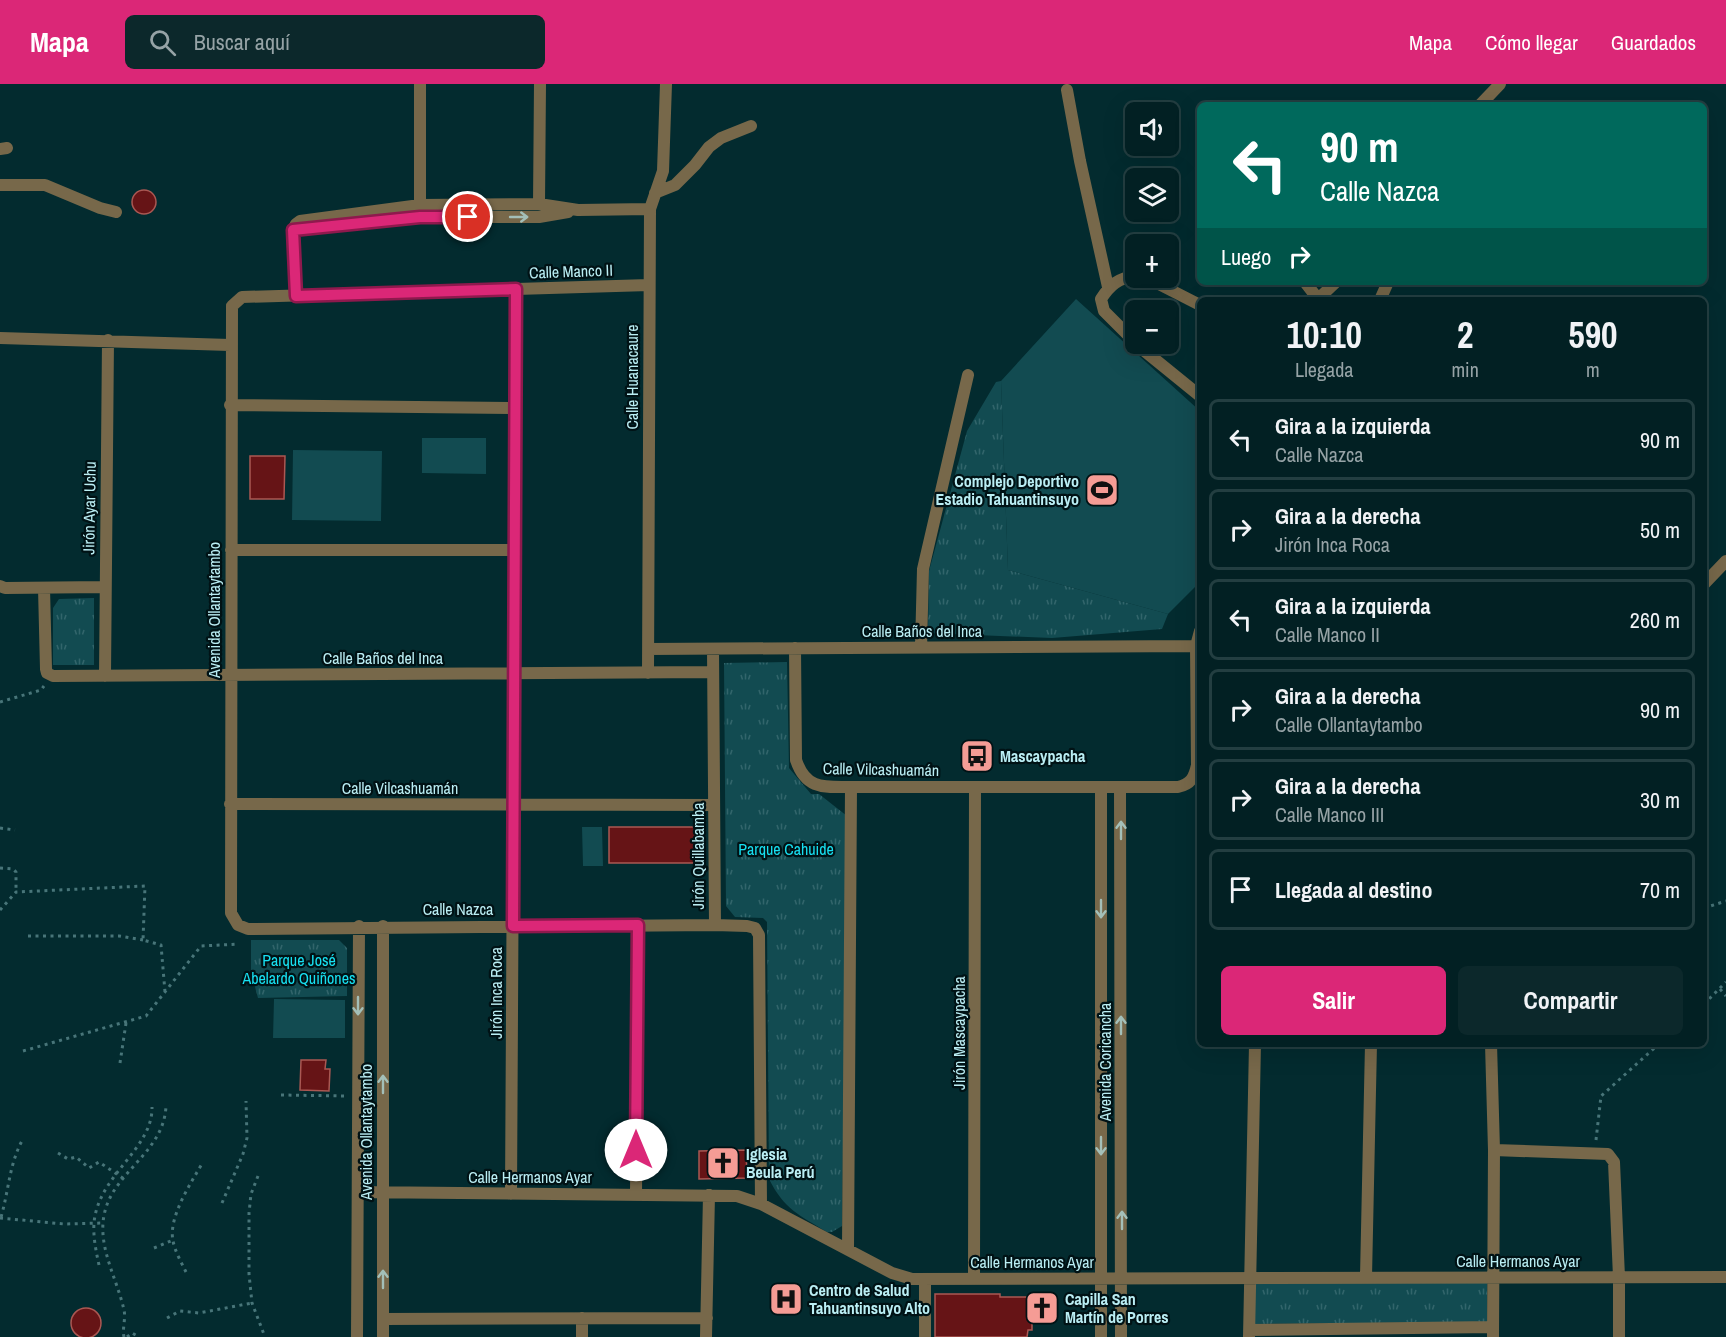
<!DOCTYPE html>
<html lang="es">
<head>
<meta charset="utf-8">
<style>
	:root { --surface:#022023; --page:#0c282b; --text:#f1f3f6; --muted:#96a3a6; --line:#233e41; --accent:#db2777 }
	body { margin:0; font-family:"Archivo Narrow",sans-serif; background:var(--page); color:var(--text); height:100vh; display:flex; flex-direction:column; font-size:22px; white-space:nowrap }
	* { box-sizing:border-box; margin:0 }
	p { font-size:20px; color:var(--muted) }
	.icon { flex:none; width:33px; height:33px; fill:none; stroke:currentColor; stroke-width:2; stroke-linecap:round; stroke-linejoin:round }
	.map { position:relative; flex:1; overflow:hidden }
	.panel { position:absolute; left:1197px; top:213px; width:510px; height:750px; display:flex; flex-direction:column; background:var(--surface); border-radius:9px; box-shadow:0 6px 24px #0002,0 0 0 2px var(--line) }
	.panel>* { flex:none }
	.guide { position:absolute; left:1197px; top:18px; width:510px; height:183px; border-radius:9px; box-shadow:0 6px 24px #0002,0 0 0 2px var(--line); background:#00695c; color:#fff; overflow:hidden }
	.tools { position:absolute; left:1125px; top:18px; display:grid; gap:12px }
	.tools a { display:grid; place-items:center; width:54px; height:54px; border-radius:9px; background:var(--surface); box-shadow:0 6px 24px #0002,0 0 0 2px var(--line); font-size:30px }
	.pin { position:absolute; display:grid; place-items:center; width:51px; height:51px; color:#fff; margin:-26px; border:3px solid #fff; border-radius:50%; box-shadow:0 2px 6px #0007 }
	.me { position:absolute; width:66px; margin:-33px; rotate:0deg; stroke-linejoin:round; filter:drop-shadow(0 0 4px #0008) }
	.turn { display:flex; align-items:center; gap:21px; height:126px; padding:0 24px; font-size:27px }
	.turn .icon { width:78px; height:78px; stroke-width:2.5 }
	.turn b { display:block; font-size:42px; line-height:51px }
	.then { display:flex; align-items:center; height:57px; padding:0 24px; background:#0003; gap:12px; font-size:22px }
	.eta { display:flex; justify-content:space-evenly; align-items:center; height:102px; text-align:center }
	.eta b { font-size:36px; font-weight:700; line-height:42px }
	.button { display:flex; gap:12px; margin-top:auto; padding:12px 24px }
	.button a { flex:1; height:69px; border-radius:9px; background:var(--accent); color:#fff; font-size:24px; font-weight:700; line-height:69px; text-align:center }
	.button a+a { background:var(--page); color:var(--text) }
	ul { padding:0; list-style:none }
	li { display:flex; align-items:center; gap:18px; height:81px; margin:0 12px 9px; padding:0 12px; border:3px solid var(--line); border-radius:9px }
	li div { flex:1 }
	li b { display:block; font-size:22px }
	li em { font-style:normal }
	header { display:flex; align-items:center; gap:36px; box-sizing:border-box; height:84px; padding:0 30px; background:var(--accent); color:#fff }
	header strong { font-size:28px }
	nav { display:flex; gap:33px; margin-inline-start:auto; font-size:21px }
	.search { width:420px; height:54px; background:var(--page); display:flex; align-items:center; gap:15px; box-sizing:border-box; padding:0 21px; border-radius:9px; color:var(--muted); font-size:22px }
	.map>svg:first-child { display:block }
</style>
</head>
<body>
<header>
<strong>Mapa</strong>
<div class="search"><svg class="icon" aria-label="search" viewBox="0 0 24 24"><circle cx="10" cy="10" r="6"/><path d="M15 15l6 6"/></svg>Buscar aquí</div>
<nav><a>Mapa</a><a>Cómo llegar</a><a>Guardados</a></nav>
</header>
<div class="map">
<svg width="1726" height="1253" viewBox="0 0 1726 1253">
	<defs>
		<pattern id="park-tufts" width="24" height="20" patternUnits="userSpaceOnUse" patternTransform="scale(1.5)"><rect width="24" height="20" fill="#124b51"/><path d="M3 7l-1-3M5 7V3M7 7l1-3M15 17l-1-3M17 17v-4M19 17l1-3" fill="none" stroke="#32656b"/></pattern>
	</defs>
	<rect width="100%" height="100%" fill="#032b2f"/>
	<path fill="#124b51" d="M1076 215 1200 327V498L1168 530 1008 486 1001 297Z
		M422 354H486V390L422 389Z
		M293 366 382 367 381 437 292 436Z
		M582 743H602L603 782H583Z
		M274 915 345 916V954H273Z"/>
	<path fill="url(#park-tufts)" d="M1001 297 1008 486 1168 530 1162 545 1052 554 928 549 929 487 967 347 996 298Z
		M94 514V581H53V524L59 515Z
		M787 578 789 684 811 710H819L847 732 842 1142 832 1148H827C799 1131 784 1125 769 1095L767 838 763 834 735 833 726 822 724 579Z
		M251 856H339L347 864V912L258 914 251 888Z
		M1487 1197V1238L1255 1240V1199Z"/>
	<path fill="#661416" stroke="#aa5853" stroke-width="1.5" d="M132 118a12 12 0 1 1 24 0a12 12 0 1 1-24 0Z
		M250 372H285L284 415H250Z
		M609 743H695L694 779H609Z
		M301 976H326L325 985H330L329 1007 300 1006Z
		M746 1066 747 1094 699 1095V1067Z
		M935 1210H1000V1213H1032V1246H1028L1027 1253H935Z
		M71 1239a15 15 0 1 1 30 0a15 15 0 1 1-30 0Z"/>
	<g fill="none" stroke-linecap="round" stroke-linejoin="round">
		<path stroke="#487579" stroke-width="3" stroke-dasharray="3 4.5" stroke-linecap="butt" d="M0 618 41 606 44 602
			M0 744 15 746
			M0 784 13 785 16 788V808
			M1704 824 1726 817
			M0 826 16 808 145 802 143 856 161 861 165 908
			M28 852H119L143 856
			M1720 905 1726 912
			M1704 920 1726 898
			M1505 963H1544L1552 960
			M23 967 146 932 201 862 239 860
			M120 979 126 939
			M281 1011 346 1012
			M1596 1056 1601 1012 1659 960
			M58 1069 68 1075 76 1073 89 1084 99 1078 124 1095
			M258 1092 251 1110 249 1129V1190L252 1219 265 1253
			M222 1119 243 1070 247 1054 246 1017
			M1 1133C9 1106 9 1080 23 1055
			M0 1134 64 1140 103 1139
			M154 1164 173 1156
			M99 1181C96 1167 93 1153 94 1139 98 1091 153 1065 152 1023
			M186 1188C181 1178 175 1167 173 1157 168 1133 191 1099 203 1078
			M167 1234 180 1227 199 1229 252 1219
			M124 1253C122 1245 126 1235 124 1226 117 1194 96 1161 105 1127 115 1087 165 1067 166 1021
			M127 1253 132 1249 139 1253"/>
		<path stroke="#77684a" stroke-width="12" d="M420 0V121
			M1067 6 1080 77 1108 203
			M1480 21 1500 0
			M0 65 7 64
			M0 101H45L100 124 116 128
			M655 109 675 101 695 81 709 63 721 54 751 42
			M539 120 540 0
			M293 146 420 133H539L568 128
			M1136 192C1118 194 1110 201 1101 215L1104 227 1136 259
			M1147 194 1200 221
			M1305 198 1318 215
			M649 201 242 213 232 222 231 829 238 841 248 845 715 841 747 842 755 844 759 851 761 1120
			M296 211 293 146 296 140 300 137 420 121 539 120 578 126 650 125
			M1317 216 1336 198
			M1380 216 1388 198
			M0 254 230 261
			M1136 260 1200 312
			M230 321 515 324
			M231 466H514
			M1704 500 1726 477
			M0 502 5 504 105 503
			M44 504 46 585 47 589 53 592 713 588
			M795 564 796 676C806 706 824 703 851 703H1178C1191 700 1194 694 1197 681L1196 562 1200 547
			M921 564 923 485 968 291
			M648 565 1196 562
			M713 565 715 841
			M648 589 650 125 663 87 666 0
			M105 592 108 256
			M1120 703 1121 1253
			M230 720 714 721
			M383 842V1253
			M1491 960 1494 1066 1493 1253
			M1494 1066 1608 1070 1614 1078 1619 1193V1253
			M358 1108 737 1112 761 1120 892 1189 912 1195 1726 1193
			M511 1110 516 205
			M636 1111 638 841
			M848 1165 851 703
			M1366 1193 1371 960
			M974 1195 975 703
			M582 1234V1253
			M383 1235 707 1234
			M1249 1246 1493 1243
			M357 1253 359 842
			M706 1253 709 1111
			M925 1253V1195
			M1101 1253V703
			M1249 1253 1255 960"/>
	</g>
	<defs><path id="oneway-shaft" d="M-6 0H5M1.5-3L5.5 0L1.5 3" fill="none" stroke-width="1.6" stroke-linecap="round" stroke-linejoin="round" transform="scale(1.5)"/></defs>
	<g stroke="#a3bfb8">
		<use href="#oneway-shaft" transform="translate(519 133)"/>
		<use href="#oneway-shaft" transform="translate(1121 746) rotate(-90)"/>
		<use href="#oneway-shaft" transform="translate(1101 825) rotate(90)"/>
		<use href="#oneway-shaft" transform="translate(358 922) rotate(90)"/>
		<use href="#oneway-shaft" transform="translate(1121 941) rotate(-90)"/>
		<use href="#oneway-shaft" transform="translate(383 1000) rotate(-90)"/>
		<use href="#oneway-shaft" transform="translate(1101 1062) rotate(90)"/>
		<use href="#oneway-shaft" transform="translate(1122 1136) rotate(-90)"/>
		<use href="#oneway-shaft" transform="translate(383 1195) rotate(-90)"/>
	</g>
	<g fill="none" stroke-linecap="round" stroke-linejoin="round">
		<defs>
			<path id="route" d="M468 133H420L293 146 296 212 516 205 513 842 638 841 636 1066"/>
		</defs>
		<use href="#route" stroke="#8e194d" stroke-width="15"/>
		<use href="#route" stroke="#db2777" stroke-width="10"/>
	</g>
	<defs>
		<symbol id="stadium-square" viewBox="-11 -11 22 22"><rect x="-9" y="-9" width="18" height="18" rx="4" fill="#f59c95" stroke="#001215"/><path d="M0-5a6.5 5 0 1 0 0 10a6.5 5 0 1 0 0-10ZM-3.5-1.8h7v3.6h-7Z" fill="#111"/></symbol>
		<symbol id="bus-square" viewBox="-11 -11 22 22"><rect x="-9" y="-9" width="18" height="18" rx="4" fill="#f59c95" stroke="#001215"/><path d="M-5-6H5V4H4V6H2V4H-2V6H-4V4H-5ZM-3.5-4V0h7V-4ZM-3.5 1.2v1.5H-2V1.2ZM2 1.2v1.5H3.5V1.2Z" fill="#111"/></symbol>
		<symbol id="church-square" viewBox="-11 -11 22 22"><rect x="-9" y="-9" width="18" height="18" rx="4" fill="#f59c95" stroke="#001215"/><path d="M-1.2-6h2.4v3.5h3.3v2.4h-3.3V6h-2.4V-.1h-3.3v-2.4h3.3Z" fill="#111"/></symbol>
		<symbol id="hospital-square" viewBox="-11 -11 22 22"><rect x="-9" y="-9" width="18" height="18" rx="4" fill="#f59c95" stroke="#001215"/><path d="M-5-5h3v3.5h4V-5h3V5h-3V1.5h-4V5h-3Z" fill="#111"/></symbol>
	</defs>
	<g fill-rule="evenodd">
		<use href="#stadium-square" x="1083" y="387" width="38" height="38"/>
		<use href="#bus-square" x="958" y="653" width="38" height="38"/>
		<use href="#church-square" x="704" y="1060" width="38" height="38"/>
		<use href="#hospital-square" x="767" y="1196" width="38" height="38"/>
		<use href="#church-square" x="1023" y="1205" width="38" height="38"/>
	</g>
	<g text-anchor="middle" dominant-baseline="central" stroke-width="4.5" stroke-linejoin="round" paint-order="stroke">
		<g font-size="16" fill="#baeef4" stroke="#001215">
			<text transform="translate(571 187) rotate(-2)">Calle Manco II</text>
			<text transform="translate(632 293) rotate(-90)">Calle Huanacaure</text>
			<text transform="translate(89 424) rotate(-89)">Jirón Ayar Uchu</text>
			<text transform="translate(214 526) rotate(-90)">Avenida Ollantaytambo</text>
			<text x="922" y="547">Calle Baños del Inca</text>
			<text x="383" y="574">Calle Baños del Inca</text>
			<text transform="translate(881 685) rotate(1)">Calle Vilcashuamán</text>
			<text x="400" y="704">Calle Vilcashuamán</text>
			<text transform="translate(698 772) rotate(-90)">Jirón Quillabamba</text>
			<text x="458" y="825">Calle Nazca</text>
			<text transform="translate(496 909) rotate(-90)">Jirón Inca Roca</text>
			<text transform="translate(959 949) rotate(-90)">Jirón Mascaypacha</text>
			<text transform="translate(1105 978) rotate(-90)">Avenida Coricancha</text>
			<text transform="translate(366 1048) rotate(-90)">Avenida Ollantaytambo</text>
			<text x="530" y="1093">Calle Hermanos Ayar</text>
			<text x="1518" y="1177">Calle Hermanos Ayar</text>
			<text x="1032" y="1178">Calle Hermanos Ayar</text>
		</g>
		<g font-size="16" font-weight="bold" fill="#baeef4" stroke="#001215" text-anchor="start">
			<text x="1079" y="397" text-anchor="end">Complejo Deportivo<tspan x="1079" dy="18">Estadio Tahuantinsuyo</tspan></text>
			<text x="1000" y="672">Mascaypacha</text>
			<text x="746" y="1070">Iglesia<tspan x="746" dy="18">Beula Perú</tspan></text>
			<text x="809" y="1206">Centro de Salud<tspan x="809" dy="18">Tahuantinsuyo Alto</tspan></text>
			<text x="1065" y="1215">Capilla San<tspan x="1065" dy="18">Martín de Porres</tspan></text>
		</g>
		<g font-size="16" fill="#17e0f1" stroke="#001215">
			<text x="786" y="765">Parque Cahuide</text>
			<text x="299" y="876">Parque José<tspan x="299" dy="18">Abelardo Quiñones</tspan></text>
		</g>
	</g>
</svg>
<div class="tools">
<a><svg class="icon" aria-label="sound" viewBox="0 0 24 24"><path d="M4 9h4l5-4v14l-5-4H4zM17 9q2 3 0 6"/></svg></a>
<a><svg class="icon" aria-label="layers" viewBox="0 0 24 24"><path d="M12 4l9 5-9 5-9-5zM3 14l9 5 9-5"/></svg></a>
<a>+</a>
<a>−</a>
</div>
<div class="pin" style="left:468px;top:133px;background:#d93025"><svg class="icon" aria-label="arrive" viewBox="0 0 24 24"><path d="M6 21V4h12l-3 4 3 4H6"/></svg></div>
<svg class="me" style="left:636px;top:1066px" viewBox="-20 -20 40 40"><circle r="19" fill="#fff"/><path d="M0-13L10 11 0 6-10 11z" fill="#db2777"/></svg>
<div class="guide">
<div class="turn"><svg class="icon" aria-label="left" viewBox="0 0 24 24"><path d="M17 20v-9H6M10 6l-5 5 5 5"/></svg><div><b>90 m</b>Calle Nazca</div></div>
<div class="then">Luego<svg class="icon" aria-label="right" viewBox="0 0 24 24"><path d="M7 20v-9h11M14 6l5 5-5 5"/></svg></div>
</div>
<section class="panel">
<div class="eta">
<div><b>10:10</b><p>Llegada</p></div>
<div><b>2</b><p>min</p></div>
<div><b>590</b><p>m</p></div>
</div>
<ul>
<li><svg class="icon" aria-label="left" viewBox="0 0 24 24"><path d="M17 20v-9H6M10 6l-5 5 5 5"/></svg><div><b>Gira a la izquierda</b><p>Calle Nazca</p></div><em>90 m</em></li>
<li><svg class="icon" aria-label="right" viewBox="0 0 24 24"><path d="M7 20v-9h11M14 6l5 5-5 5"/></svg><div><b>Gira a la derecha</b><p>Jirón Inca Roca</p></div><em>50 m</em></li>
<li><svg class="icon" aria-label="left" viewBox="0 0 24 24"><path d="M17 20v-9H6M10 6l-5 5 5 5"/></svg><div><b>Gira a la izquierda</b><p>Calle Manco II</p></div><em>260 m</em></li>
<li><svg class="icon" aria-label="right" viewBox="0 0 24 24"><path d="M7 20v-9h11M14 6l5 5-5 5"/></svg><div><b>Gira a la derecha</b><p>Calle Ollantaytambo</p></div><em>90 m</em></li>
<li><svg class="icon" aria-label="right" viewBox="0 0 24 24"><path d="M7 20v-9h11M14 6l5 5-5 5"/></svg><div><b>Gira a la derecha</b><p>Calle Manco III</p></div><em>30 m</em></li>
<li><svg class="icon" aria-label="arrive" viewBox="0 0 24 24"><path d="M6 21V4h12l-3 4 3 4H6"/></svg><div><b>Llegada al destino</b></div><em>70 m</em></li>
</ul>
<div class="button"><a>Salir</a><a>Compartir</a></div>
</section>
</div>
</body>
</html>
